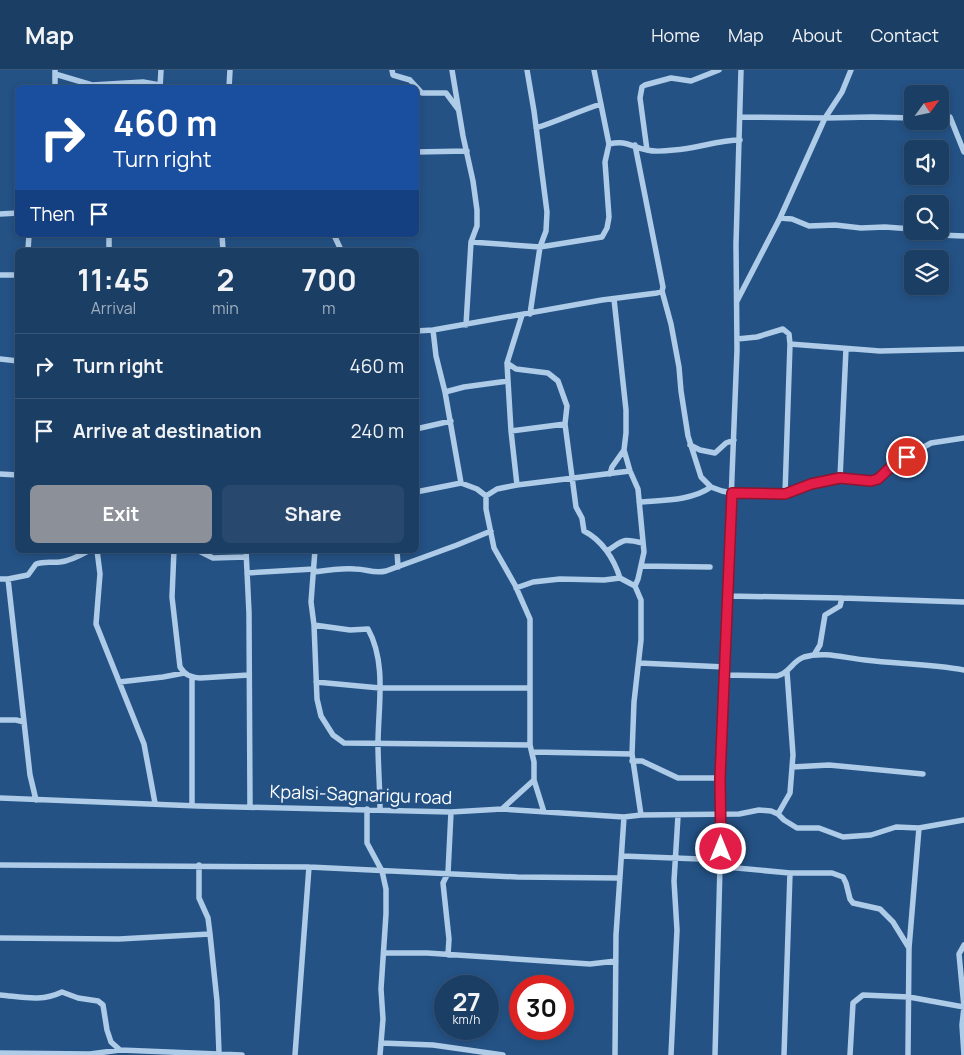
<!DOCTYPE html>
<html lang="en">
<head>
<meta charset="utf-8">
<style>
	:root { --surface:#1b3e64; --page:#28496d; --text:#f1f3f6; --muted:#a0aebf; --line:#395778; --accent:#8c9099 }
	body { margin:0; font-family:Manrope,sans-serif; background:var(--page); color:var(--text); height:100vh; display:flex; flex-direction:column; font-size:19px; white-space:nowrap }
	* { box-sizing:border-box; margin:0 }
	p { font-size:16px; color:var(--muted) }
	.icon { flex:none; width:28px; height:28px; fill:none; stroke:currentColor; stroke-width:2; stroke-linecap:round; stroke-linejoin:round }
	.map { position:relative; flex:1; overflow:hidden }
	.sheet { position:absolute; left:15px; top:178px; width:404px; height:305px; display:flex; flex-direction:column; background:var(--surface); border-radius:8px; box-shadow:0 2px 8px #0003,0 0 0 1px var(--line) }
	.sheet>* { flex:none }
	.banner { position:absolute; left:15px; top:15px; width:404px; height:152px; border-radius:8px; box-shadow:0 2px 8px #0003,0 0 0 1px var(--line); background:#1a4fa0; color:#fff; overflow:hidden }
	.needle { width:32px; rotate:57deg }
	.fabs { position:absolute; left:904px; top:15px; display:grid; gap:10px }
	.fabs a { display:grid; place-items:center; width:45px; height:45px; border-radius:8px; background:var(--surface); box-shadow:0 2px 8px #0003,0 0 0 1px var(--line); font-size:25px }
	.speed { position:absolute; left:434px; top:905px; display:flex; gap:10px; font-size:25px; font-weight:700; text-align:center }
	.speed>* { display:grid; place-content:center; width:65px; height:65px; border-radius:50%; background:var(--surface); box-shadow:0 2px 8px #0003,0 0 0 1px var(--line); line-height:1 }
	.speed small { font-size:12px; font-weight:400 }
	.speed .limit { border:8px solid #d22; background:#fff; color:#111 }
	.pin { position:absolute; display:grid; place-items:center; width:42px; height:42px; color:#fff; margin:-21px; border:2px solid #fff; border-radius:50%; box-shadow:0 1px 5px #0007 }
	.me { position:absolute; width:55px; margin:-28px; rotate:0deg; stroke-linejoin:round; filter:drop-shadow(0 0 4px #0008) }
	.turn { display:flex; align-items:center; gap:18px; height:105px; padding:0 15px; font-size:22px }
	.turn .icon { width:65px; height:65px; stroke-width:2.5 }
	.turn b { display:block; font-size:35px; line-height:42px }
	.then { display:flex; align-items:center; height:48px; padding:0 15px; background:#0003; gap:10px; font-size:19px }
	.eta { display:flex; justify-content:space-evenly; align-items:center; height:85px; text-align:center }
	.eta b { font-size:30px; font-weight:700; line-height:35px }
	.cta { display:flex; gap:10px; margin-top:auto; padding:10px 15px }
	.cta a { flex:1; height:58px; border-radius:8px; background:var(--accent); color:#fff; font-size:20px; font-weight:700; line-height:58px; text-align:center }
	.cta a+a { background:var(--page); color:var(--text) }
	ul { padding:0; list-style:none }
	li { display:flex; align-items:center; gap:15px; height:65px; padding:0 15px; border-top:1px solid var(--line) }
	li div { flex:1 }
	li b { display:block; font-size:19px }
	li em { font-style:normal }
	header { display:flex; align-items:center; gap:30px; box-sizing:border-box; height:70px; padding:0 25px; background:var(--surface); border-bottom:1px solid var(--line) }
	header strong { font-size:24px }
	nav { display:flex; gap:28px; margin-inline-start:auto; font-size:18px }
	.map>svg:first-child { display:block }
</style>
</head>
<body>
<header>
<strong>Map</strong>
<nav><a>Home</a><a>Map</a><a>About</a><a>Contact</a></nav>
</header>
<div class="map">
<svg width="964" height="985" viewBox="0 0 964 985">
	<rect width="100%" height="100%" fill="#245285"/>
	<g fill="none" stroke-linecap="round" stroke-linejoin="round">
		<path stroke="#aecbe8" stroke-width="5.5" d="M392 0 393 5 410 10 422 23H446L458 39
			M452 0 463 66 473 111 477 140V156L471 172 466 255
			M527 0 534 41 547 142 546 161 540 177 530 244
			M55 4 92 15 143 12 160 15
			M55 18V0
			M160 18 161 0
			M229 18 230 0
			M940 46 950 47 964 82
			M740 47 825 48 872 47 912 48
			M536 58C558 51 579 41 601 34
			M609 74C628 70 630 77 647 80 655 82 666 81 674 80 696 79 718 70 740 70
			M647 80 640 28 642 17 645 15 671 8 691 11 719 0
			M416 82 467 81
			M0 144 18 143
			M780 148 792 149 809 156 835 155 861 158 885 157 912 159
			M923 161 939 165 964 166
			M222 165 223 180
			M334 165 341 180
			M471 172 540 177 602 167 607 158 609 147 605 92 609 74 594 0
			M28 180 29 165
			M109 180V165
			M0 205H18
			M662 221 671 254 679 297 681 321 688 366 701 407 711 417 722 421 732 423 785 424 811 414 840 408 871 411 878 409 895 393 931 373 964 368
			M737 231 780 148 825 48 842 22 851 0
			M433 260 436 286 445 322 461 413
			M416 261 433 260 602 230 657 223 662 221 663 217 635 75
			M737 269 757 267 783 259 789 264 790 274 785 424
			M790 274 880 281 964 279
			M0 289 18 291
			M507 293 516 299 548 303 558 311 567 336 565 354 576 437 582 448 584 461C602 470 614 489 620 508
			M508 311 511 361 517 415
			M445 322 464 317 508 311 507 293 522 245
			M416 359 451 351
			M511 361 565 354
			M690 375 700 380 715 383 726 373 734 370
			M624 380 630 401 638 419 644 482 638 509 635 516
			M0 404 18 405
			M610 404 612 397 624 380 626 363V340L614 229
			M840 408 846 279
			M416 422 461 413 477 419 486 426 497 419 517 415 630 401
			M486 426V439L494 478 515 515 530 549V675L534 692V710L544 742
			M639 432C663 430 691 431 711 417
			M97 480 100 504 96 554 144 674 155 733
			M174 480 172 527 180 597C185 605 190 607 200 608L249 605
			M197 480 213 488 246 487
			M246 480 249 543 250 736
			M315 480 311 532 314 555 317 629 321 646 333 665 344 673 530 675
			M397 480 398 497
			M607 481C624 470 622 468 643 473
			M641 496 710 497
			M314 502C328 500 341 498 355 499 367 499 373 504 386 501L457 475 491 461
			M247 503 314 499
			M0 509H8L30 705 36 730
			M8 509 28 505 36 494C45 491 51 493 60 492 71 491 81 485 90 480
			M516 518 533 512 560 509 604 510 620 508 635 516 641 530V570L634 632 632 684 641 745
			M728 526 842 528 964 532
			M314 555 350 560 368 559C387 593 378 637 378 674 378 696 380 718 380 740
			M814 585 820 575 825 545 840 536 842 528
			M639 593 725 597
			M725 605 777 606C790 603 792 591 804 587 824 581 845 588 865 590 898 594 931 594 964 600
			M119 612 163 607 184 603
			M316 612 380 618H530
			M0 650H16L24 652
			M533 682 632 684
			M632 691H642L678 708H720
			M792 697 829 695 923 704
			M0 728 198 736 451 742 502 739 624 747 641 745 739 744 759 740 771 741 778 744 784 750 797 758H819L843 767 871 765 896 757 919 758 964 750
			M192 735V607
			M367 739V773L382 801 386 819V844L381 919 383 949 380 985
			M502 739 534 710
			M778 744 790 723 793 685 787 602
			M622 786 700 789 715 796 790 803H832L843 807 846 813 850 829 853 833 880 839 893 852 909 878
			M0 795 309 797 517 807 620 808
			M199 795V828L208 848 210 864
			M0 868 119 869 210 864 217 931 219 983
			M385 883H427L590 894 616 891
			M448 885 449 869 443 813 448 803 451 742
			M0 925C23 927 41 932 62 922L78 928 98 931 103 935 107 960 111 972 120 980
			M381 973 433 975 503 985
			M0 983 90 984 120 980 242 985
			M295 985 309 797
			M615 985 616 865 624 747
			M671 985 677 860 674 811 678 746
			M715 985 720 796V708L737 280 736 174 741 0
			M784 985 790 803
			M850 985 853 933 863 925 909 927 964 937
			M908 985 909 878 919 758
			M964 985 962 955 964 937 959 884 964 875"/>
	</g>
	<g fill="none" stroke-linecap="round" stroke-linejoin="round">
		<defs>
			<path id="route" d="M721 779 720 708 732 423 785 424 811 414 840 408 871 411 878 409 895 393 907 387"/>
		</defs>
		<use href="#route" stroke="#92132f" stroke-width="12"/>
		<use href="#route" stroke="#e11d48" stroke-width="9"/>
	</g>
	<g text-anchor="middle" dominant-baseline="central" stroke-width="5" stroke-linejoin="round" paint-order="stroke">
		<g font-size="18" fill="#fff" stroke="#245285">
			<text transform="translate(361 724) rotate(2)">Kpalsi-Sagnarigu road</text>
		</g>
	</g>
</svg>
<div class="fabs">
<a><svg class="needle" viewBox="-14 -14 28 28"><path d="M0-13l5 13h-10z" fill="#e53935"/><path d="M0 13l5-13h-10z" fill="#a0aebf"/></svg></a>
<a><svg class="icon" aria-label="sound" viewBox="0 0 24 24"><path d="M4 9h4l5-4v14l-5-4H4zM17 9q2 3 0 6"/></svg></a>
<a><svg class="icon" aria-label="search" viewBox="0 0 24 24"><circle cx="10" cy="10" r="6"/><path d="M15 15l6 6"/></svg></a>
<a><svg class="icon" aria-label="layers" viewBox="0 0 24 24"><path d="M12 4l9 5-9 5-9-5zM3 14l9 5 9-5"/></svg></a>
</div>
<div class="speed"><div>27<small>km/h</small></div><div class="limit">30</div></div>
<div class="pin" style="left:907px;top:387px;background:#d93025"><svg class="icon" aria-label="arrive" viewBox="0 0 24 24"><path d="M6 21V4h12l-3 4 3 4H6"/></svg></div>
<svg class="me" style="left:721px;top:779px" viewBox="-20 -20 40 40"><circle r="17" fill="#e11d48" stroke="#fff" stroke-width="3"/><path d="M0-11L8 9 0 5-8 9z" fill="#fff"/></svg>
<div class="banner">
<div class="turn"><svg class="icon" aria-label="right" viewBox="0 0 24 24"><path d="M7 20v-9h11M14 6l5 5-5 5"/></svg><div><b>460 m</b>Turn right</div></div>
<div class="then">Then<svg class="icon" aria-label="arrive" viewBox="0 0 24 24"><path d="M6 21V4h12l-3 4 3 4H6"/></svg></div>
</div>
<section class="sheet">
<div class="eta">
<div><b>11:45</b><p>Arrival</p></div>
<div><b>2</b><p>min</p></div>
<div><b>700</b><p>m</p></div>
</div>
<ul>
<li><svg class="icon" aria-label="right" viewBox="0 0 24 24"><path d="M7 20v-9h11M14 6l5 5-5 5"/></svg><div><b>Turn right</b></div><em>460 m</em></li>
<li><svg class="icon" aria-label="arrive" viewBox="0 0 24 24"><path d="M6 21V4h12l-3 4 3 4H6"/></svg><div><b>Arrive at destination</b></div><em>240 m</em></li>
</ul>
<div class="cta"><a>Exit</a><a>Share</a></div>
</section>
</div>
</body>
</html>
